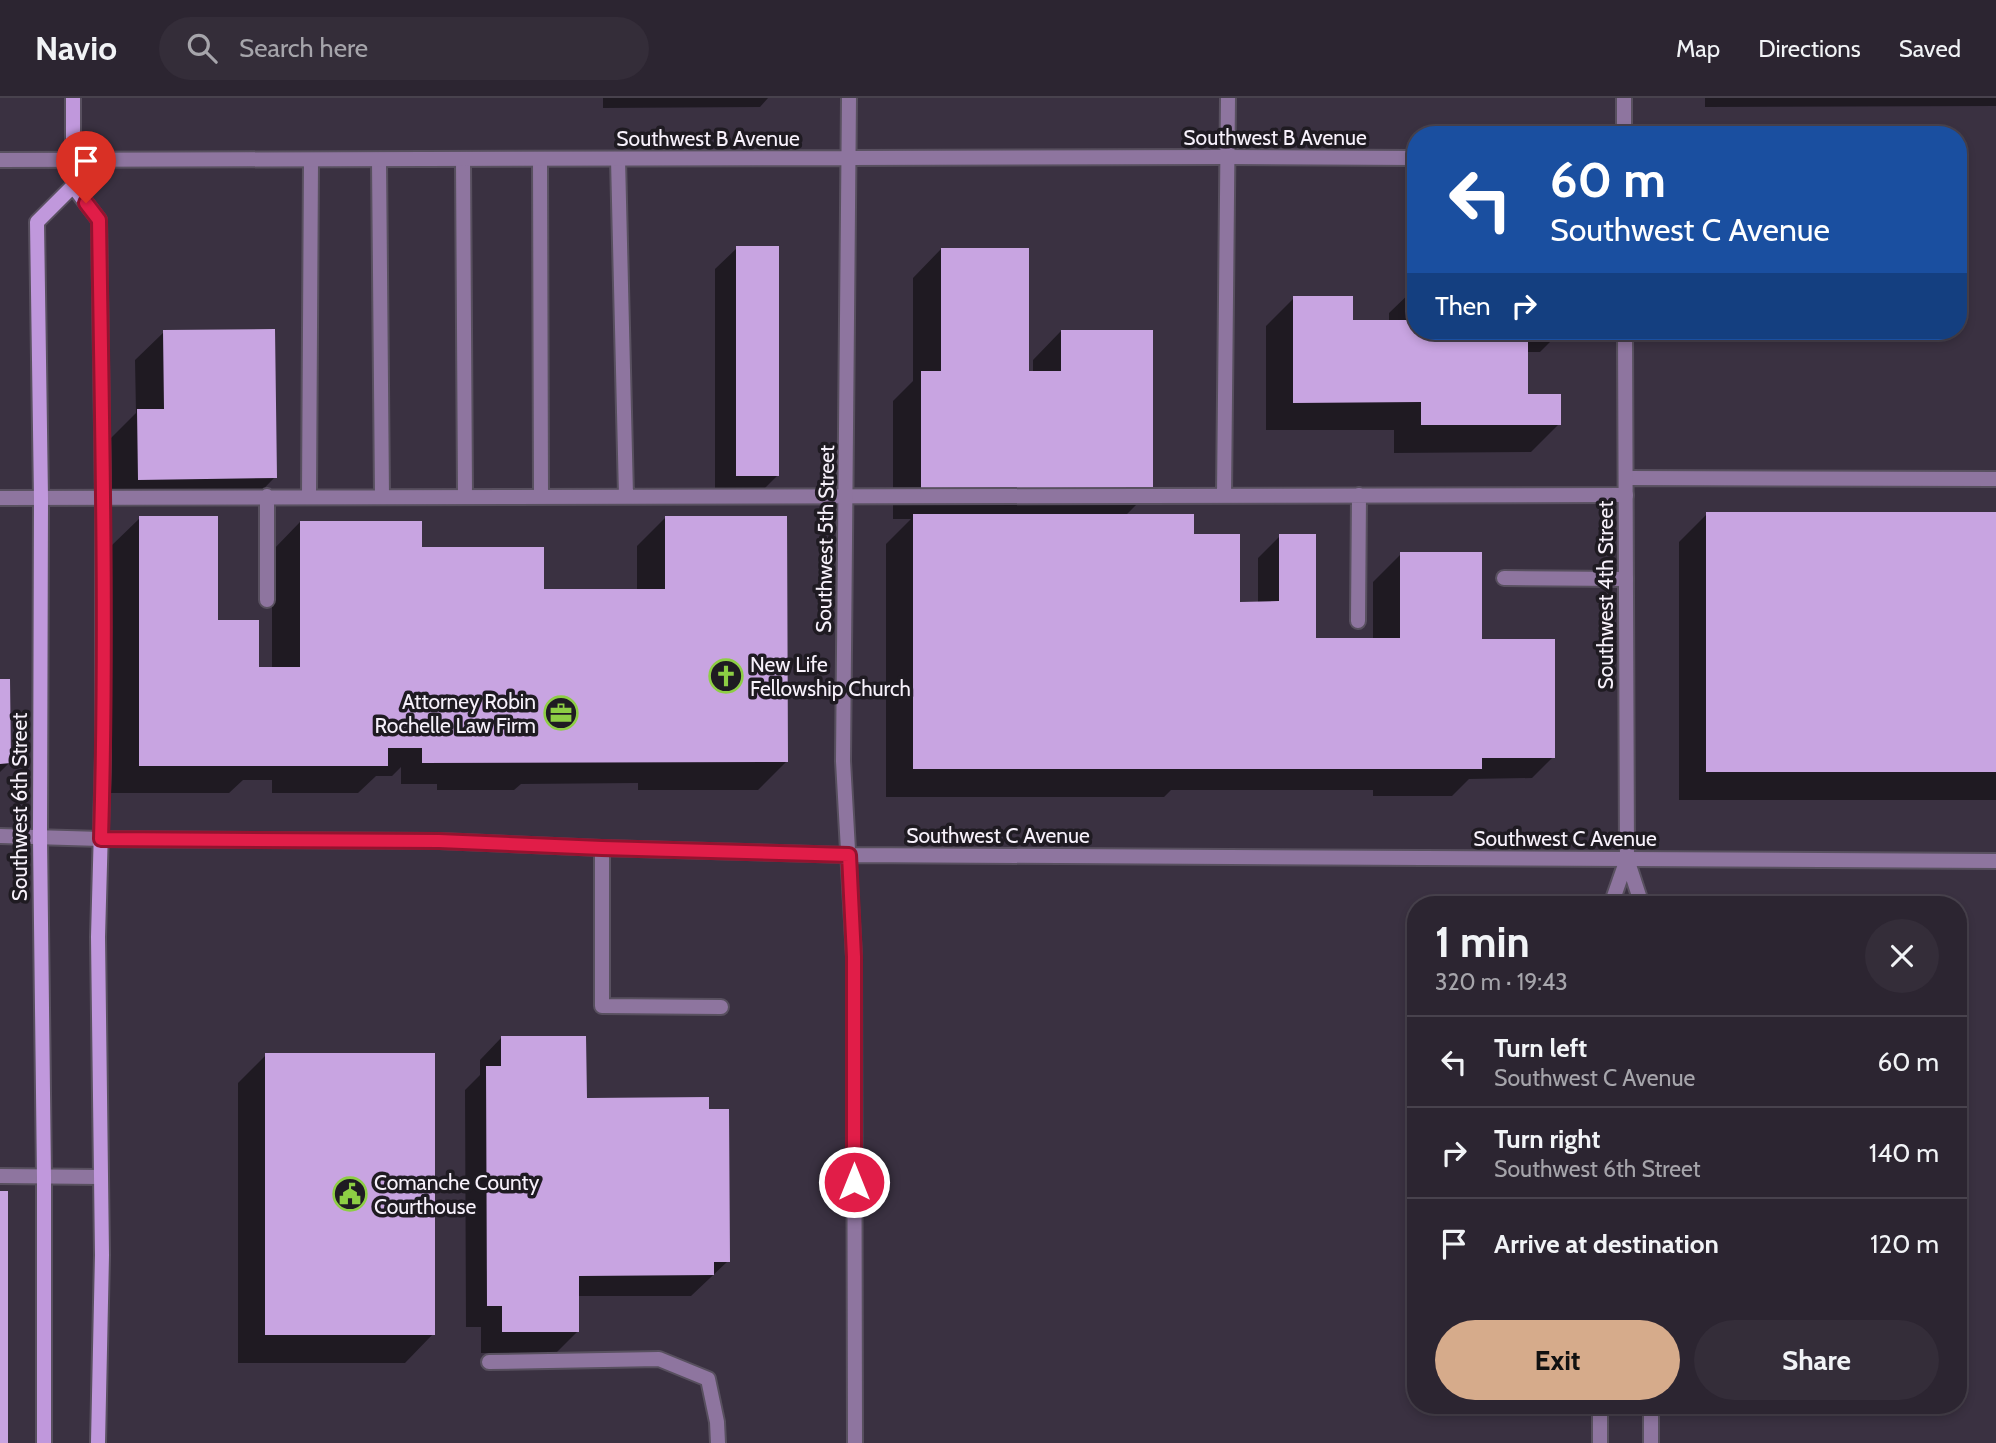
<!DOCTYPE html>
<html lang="en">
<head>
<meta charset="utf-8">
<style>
	:root { --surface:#2c2531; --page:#342d39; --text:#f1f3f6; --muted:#a6a5ab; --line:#48424d; --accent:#d6ab8b }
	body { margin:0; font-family:Cabin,sans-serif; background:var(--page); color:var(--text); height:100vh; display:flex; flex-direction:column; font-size:26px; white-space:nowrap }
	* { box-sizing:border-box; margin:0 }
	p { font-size:23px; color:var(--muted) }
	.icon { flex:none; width:38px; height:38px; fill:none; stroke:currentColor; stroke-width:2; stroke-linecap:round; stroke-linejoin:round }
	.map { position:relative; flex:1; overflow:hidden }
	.sheet { position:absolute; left:1407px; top:798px; width:560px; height:518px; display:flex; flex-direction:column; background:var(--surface); border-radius:28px; box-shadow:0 4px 10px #0003,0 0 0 2px var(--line) }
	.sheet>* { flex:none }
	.banner { position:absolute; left:1407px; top:28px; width:560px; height:214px; border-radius:28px; box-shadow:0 4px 10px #0003,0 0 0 2px var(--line); background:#1a4fa0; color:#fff; overflow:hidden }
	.pin { position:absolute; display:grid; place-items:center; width:60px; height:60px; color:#fff; margin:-72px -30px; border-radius:50% 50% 50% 0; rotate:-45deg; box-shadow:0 0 7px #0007 }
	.pin .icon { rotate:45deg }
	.me { position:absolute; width:77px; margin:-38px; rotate:0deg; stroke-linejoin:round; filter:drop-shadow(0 0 5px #0008) }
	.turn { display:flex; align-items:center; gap:24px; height:147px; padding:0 28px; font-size:32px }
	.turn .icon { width:91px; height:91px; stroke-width:2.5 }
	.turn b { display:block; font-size:49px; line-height:60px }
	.then { display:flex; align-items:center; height:66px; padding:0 28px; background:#0003; gap:14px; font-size:26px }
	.round { display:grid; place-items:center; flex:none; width:74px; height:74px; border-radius:37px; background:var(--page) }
	.summary { display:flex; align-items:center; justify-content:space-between; height:119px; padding:0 28px }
	h1 { font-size:42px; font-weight:700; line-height:52px }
	.primary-button { display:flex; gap:14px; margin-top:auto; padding:14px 28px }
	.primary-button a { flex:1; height:80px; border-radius:42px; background:var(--accent); color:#111; font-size:28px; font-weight:700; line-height:80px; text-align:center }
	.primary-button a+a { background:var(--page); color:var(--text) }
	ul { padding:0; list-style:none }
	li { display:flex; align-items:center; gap:21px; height:91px; padding:0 28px; border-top:2px solid var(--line) }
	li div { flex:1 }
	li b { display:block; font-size:26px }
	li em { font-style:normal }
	header { display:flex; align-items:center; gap:42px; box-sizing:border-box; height:98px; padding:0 35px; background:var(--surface); border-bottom:2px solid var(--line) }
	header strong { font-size:33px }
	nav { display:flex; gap:38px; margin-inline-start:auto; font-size:24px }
	.search { width:490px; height:63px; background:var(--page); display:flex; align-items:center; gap:18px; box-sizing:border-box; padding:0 24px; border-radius:38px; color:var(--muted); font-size:26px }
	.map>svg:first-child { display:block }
</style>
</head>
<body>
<header>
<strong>Navio</strong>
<div class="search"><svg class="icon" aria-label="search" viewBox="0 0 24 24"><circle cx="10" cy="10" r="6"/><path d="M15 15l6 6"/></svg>Search here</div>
<nav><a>Map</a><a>Directions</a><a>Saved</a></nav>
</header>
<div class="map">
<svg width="1996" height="1345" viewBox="0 0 1996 1345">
	<rect width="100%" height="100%" fill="#3a3141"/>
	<path fill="#0007" d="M603 0H768L760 9 603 10Z
		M1705 0H1996V8L1705 9Z
		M737 150 778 377 756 399H715V171Z
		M941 151 1028 275H1033V262L1061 233 1151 392 1126 417 1192 438 1238 506 1258 505V460L1280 438 1314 542H1373V484L1401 456 1480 542 1553 659 1532 680 1469 681 1452 698H1373V692H1171L1164 699H886V446L911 421H893V303L913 283V180Z
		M1416 189V233H1561L1540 254H1527V298L1559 326 1531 354 1394 355V332H1266V228L1294 200 1351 224H1389V215Z
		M164 234 275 379 247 408 110 409V341L136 315 135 262Z
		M1707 416H1996V702H1679V444Z
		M140 420 217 524 257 571H272V453L300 424 420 451 542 493H637V448L665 420 786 664 758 692H638V685L521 686 514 692H437V686H401V669L392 678H376L358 695H272V682H243L229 695H111V448Z
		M0 583 9 665 0 674Z
		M501 940 585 1001 728 1163 691 1198H578V1233L556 1255H481V1229H466L465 992 480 977V962Z
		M266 957 433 1236 405 1265H238V985Z"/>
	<path fill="#c8a4e1" d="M736 148H779V378H736Z
		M941 150H1029V273H1061V232H1153V393H921V273H941Z
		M1293 198H1353V222H1416V233H1528V296H1561V327H1421V304L1293 305Z
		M275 231 277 380 138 382 137 311H164L163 232Z
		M1706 414H1996V674H1706Z
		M913 416H1194V436H1240V504L1279 503V436H1316V540H1400V454H1482V541H1555V660H1482V671H913Z
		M139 418H218V522H259V569H300V423H422V449H544V491H665V418H787L788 664 422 665V650H388V668H139Z
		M0 581H10L11 665 0 666Z
		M501 938H586L587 1000 709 999V1011H729L730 1164H714V1177L579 1178V1234H502V1208H487L486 968H501Z
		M265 955H435V1237H265Z
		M0 1093H8V1345H0Z"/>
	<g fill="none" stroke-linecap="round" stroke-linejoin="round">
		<defs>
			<path id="service" d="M618 61 626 398
				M379 62 382 398
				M463 62 465 398
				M540 62 541 398
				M1626 380 1996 381
				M267 398V502
				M309 398 311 62
				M1224 398 1228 0
				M0 400 1626 397
				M1504 480 1626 481
				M1358 523 1359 397
				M602 750V908L721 909
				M1627 761 1642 807
				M1611 807 1627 761
				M0 1078 100 1079
				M489 1264 659 1261 708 1281 717 1324 718 1345
				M1600 1307V1345
				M1651 1345V1307"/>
			<path id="minor" d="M1624 37V0
				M1625 233 1627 761"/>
			<path id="tertiary" d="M849 0 843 663 854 859 855 1345
				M0 62 1226 59 1416 60
				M0 738 101 741 439 743 602 750 849 757 1996 763"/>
			<path id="secondary" d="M73 0V88L99 122 103 400V658L98 839 102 1157 98 1345
				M44 1345V1079L40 740 41 400 37 124 73 88"/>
		</defs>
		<use href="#service" stroke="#58505f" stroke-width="18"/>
		<use href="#minor" stroke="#58505f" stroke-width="18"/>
		<use href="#tertiary" stroke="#58505f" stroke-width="18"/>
		<use href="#secondary" stroke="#58505f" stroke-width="18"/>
		<use href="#service" stroke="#8e759f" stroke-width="14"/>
		<use href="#minor" stroke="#8e759f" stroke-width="14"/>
		<use href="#tertiary" stroke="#8e759f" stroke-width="14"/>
		<use href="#secondary" stroke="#c098dc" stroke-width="14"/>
	</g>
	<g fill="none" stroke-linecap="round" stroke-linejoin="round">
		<defs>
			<path id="route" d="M86 105 99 122C102 328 107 535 101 741L439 743 602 750 849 757 854 859V1084"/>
		</defs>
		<use href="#route" stroke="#92132f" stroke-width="18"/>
		<use href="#route" stroke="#e11d48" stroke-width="12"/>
	</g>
	<defs>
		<symbol id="church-ring" viewBox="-11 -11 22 22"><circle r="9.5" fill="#1f1b22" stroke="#8dce44" stroke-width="1.5"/><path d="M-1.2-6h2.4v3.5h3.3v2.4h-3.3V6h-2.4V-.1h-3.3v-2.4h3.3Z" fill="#8dce44"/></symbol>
		<symbol id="office-ring" viewBox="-11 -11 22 22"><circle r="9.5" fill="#1f1b22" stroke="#8dce44" stroke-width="1.5"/><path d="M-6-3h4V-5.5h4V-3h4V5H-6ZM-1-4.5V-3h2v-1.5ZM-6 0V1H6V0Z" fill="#8dce44"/></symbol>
		<symbol id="civic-ring" viewBox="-11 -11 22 22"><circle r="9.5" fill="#1f1b22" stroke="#8dce44" stroke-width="1.5"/><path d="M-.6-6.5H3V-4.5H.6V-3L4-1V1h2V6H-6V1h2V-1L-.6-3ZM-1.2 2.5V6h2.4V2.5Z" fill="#8dce44"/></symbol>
	</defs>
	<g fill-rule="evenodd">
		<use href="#church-ring" x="707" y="559" width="38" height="38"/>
		<use href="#office-ring" x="542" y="596" width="38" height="38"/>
		<use href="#civic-ring" x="331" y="1077" width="38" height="38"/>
	</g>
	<g text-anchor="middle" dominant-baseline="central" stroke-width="7" stroke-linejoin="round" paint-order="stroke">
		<g font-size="21" fill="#f7f1fb" stroke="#1f1b22">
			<text x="1275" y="39">Southwest B Avenue</text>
			<text x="708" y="40">Southwest B Avenue</text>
			<text transform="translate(825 441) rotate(-89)">Southwest 5th Street</text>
			<text transform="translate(1605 497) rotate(-90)">Southwest 4th Street</text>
			<text transform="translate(19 709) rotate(-90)">Southwest 6th Street</text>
			<text x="998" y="737">Southwest C Avenue</text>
			<text x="1565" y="740">Southwest C Avenue</text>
		</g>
		<g font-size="21" fill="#f7f1fb" stroke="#1f1b22" text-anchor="start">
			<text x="750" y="566">New Life<tspan x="750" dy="24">Fellowship Church</tspan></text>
			<text x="536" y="603" text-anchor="end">Attorney Robin<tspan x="536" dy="24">Rochelle Law Firm</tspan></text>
			<text x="374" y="1084">Comanche County<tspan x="374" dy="24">Courthouse</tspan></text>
		</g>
	</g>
</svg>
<div class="pin" style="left:86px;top:105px;background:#d93025"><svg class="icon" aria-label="arrive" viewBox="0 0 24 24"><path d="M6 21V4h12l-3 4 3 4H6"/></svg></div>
<svg class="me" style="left:854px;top:1084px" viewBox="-20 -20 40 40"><circle r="17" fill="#e11d48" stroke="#fff" stroke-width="3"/><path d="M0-11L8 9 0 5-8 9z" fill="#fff"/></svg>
<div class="banner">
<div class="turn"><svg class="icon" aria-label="left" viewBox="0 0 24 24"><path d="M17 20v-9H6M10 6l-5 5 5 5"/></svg><div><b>60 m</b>Southwest C Avenue</div></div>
<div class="then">Then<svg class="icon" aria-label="right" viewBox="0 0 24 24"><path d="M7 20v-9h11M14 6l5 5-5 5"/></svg></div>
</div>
<section class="sheet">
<div class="summary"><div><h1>1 min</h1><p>320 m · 19:43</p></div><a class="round"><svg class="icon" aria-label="close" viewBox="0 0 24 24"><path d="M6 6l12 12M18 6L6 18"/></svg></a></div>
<ul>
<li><svg class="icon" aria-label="left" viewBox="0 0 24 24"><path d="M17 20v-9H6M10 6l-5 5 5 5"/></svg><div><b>Turn left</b><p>Southwest C Avenue</p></div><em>60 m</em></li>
<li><svg class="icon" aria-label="right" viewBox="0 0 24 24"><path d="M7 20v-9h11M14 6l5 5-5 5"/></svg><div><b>Turn right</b><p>Southwest 6th Street</p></div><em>140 m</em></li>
<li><svg class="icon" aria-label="arrive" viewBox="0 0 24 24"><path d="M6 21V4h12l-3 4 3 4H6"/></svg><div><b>Arrive at destination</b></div><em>120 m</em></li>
</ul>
<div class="primary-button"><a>Exit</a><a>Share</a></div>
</section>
</div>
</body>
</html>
